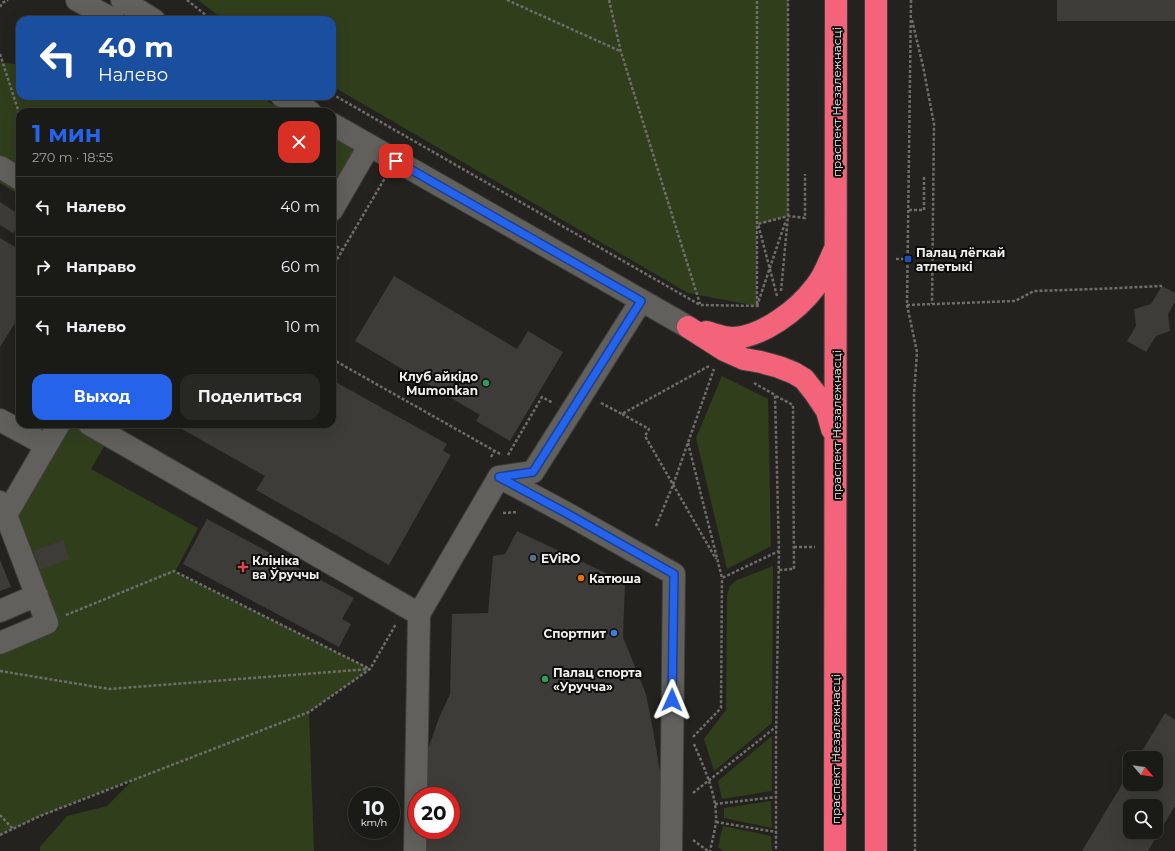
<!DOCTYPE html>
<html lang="ru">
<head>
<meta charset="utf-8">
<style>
	:root { --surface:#1a1a16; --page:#272723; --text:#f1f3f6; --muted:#9fa1a1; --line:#383835; --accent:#2563eb }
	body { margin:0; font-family:Montserrat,sans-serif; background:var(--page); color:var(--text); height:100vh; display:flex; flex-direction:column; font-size:15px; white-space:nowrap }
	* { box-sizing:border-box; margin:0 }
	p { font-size:13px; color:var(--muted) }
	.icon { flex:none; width:22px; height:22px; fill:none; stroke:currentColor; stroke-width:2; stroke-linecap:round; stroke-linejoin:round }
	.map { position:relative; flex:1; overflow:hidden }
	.drawer { position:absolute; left:16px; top:108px; width:320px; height:320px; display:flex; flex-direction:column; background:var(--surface); border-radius:12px; box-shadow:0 4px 16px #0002,0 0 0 1px var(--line) }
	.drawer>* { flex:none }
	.top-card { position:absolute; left:16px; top:16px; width:320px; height:84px; border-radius:12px; box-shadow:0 4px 16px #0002,0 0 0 1px var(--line); background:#1a4fa0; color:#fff; overflow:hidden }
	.needle { width:26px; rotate:118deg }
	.tools { position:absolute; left:1123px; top:751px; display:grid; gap:8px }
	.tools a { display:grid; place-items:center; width:40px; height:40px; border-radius:8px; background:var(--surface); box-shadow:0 4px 16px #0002,0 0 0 1px var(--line); font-size:20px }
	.speed { position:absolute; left:348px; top:787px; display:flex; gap:8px; font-size:20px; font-weight:700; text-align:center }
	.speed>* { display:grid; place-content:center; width:52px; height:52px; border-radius:50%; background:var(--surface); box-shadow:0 4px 16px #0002,0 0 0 1px var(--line); line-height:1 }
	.speed small { font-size:10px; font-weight:400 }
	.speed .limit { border:6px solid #d22; background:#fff; color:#111 }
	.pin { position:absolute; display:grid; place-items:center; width:34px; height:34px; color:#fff; margin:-17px; border-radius:8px; box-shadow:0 2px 6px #0006 }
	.me { position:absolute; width:44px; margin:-22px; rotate:1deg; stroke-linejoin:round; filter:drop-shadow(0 0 3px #0008) }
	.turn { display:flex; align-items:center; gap:14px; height:84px; padding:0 16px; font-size:18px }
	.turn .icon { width:52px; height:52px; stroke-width:2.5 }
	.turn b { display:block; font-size:28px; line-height:34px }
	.round { display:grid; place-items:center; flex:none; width:42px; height:42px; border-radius:12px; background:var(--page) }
	.overview { display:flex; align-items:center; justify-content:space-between; height:68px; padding:0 16px }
	h1 { font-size:24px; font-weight:700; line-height:30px; color:var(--accent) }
	.action { display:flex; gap:8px; margin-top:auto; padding:8px 16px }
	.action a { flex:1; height:46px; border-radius:12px; background:var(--accent); color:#fff; font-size:16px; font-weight:700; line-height:46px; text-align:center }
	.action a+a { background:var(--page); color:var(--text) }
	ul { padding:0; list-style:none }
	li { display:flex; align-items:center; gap:12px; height:60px; padding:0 16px; border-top:1px solid var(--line) }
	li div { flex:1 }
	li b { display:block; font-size:15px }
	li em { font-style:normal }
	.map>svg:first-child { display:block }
</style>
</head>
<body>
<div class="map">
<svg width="1175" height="851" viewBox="0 0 1175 851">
	<rect width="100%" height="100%" fill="#23221e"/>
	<path fill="#313e1c" d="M198 0H788V216L757 225V306L688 293 332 86V20H224Z
		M0 62 20 65V96H257L288 112H20V195L0 183Z
		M332 137 356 151 332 195Z
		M722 376 768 399 771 546 727 569 696 438Z
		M59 424H89L110 436 91 469 198 528 175 572 370 669 309 712 314 851H40V847L67 816 107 806 134 779 40 816 0 835V643L47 622 6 515Z
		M773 566 772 723 714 771 704 739 726 710 727 595 730 586 737 580Z
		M772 736V791L722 799 718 781Z
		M771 801 772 828 724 818V808Z
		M723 826 771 836 772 851H723L718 847Z"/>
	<path fill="#3d3c38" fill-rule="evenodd" d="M1057 0H1175V21H1057Z
		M0 202 20 215V222L13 233 0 225Z
		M0 238 20 250V315L0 347Z
		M394 276 517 349 528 331 563 352 510 441 476 421 480 415 355 341Z
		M1162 286 1175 293V302L1168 314 1170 331 1156 336 1146 352 1127 341 1136 326 1134 309 1151 304Z
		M332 380 447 444 443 451 451 455 389 565 256 490 265 476 173 424H332Z
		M207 519 354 598 342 619 351 624 339 647 183 564Z
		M517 531 625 582 623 637 646 694 653 730 663 789 659 851H426L422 830H451V796H421V785L428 749 439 718 450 694 452 614 488 613 493 556 505 554Z
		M63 540 69 559 40 570 34 551Z
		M0 560 11 587 0 591Z
		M1165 713 1175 720V806L1148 851H1082L1130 771V784H1156V758H1138ZM1130 806H1156V832H1130Z"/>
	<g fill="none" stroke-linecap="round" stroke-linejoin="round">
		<defs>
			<path id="minor" d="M77 0 114 20
				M122 0 154 20
				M282 96 310 112
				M332 124 688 327
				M0 167 20 179
				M332 210 369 146
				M0 420 46 445
				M89 424 419 614
				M499 477 566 513 674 574 671 851
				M499 477 533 472 641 301
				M0 502 6 515 47 623 0 643
				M6 515 59 424
				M0 611 37 595
				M415 851 419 614 499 477"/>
			<path id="highway" d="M688 327 724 350 744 359 761 362 779 367 794 373 804 379 815 393 827 411 832 429
				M706 332C714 334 724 338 733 338 762 337 798 310 815 287 824 277 828 264 834 251
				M835 851 836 0
				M876 851V0"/>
		</defs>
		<use href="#minor" stroke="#3e3e3b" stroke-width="24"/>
		<use href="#highway" stroke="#3e3e3b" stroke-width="24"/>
		<path stroke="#6e6d6a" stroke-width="2.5" stroke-dasharray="3 2" stroke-linecap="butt" d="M187 0 212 20
			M507 0 620 51
			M609 0 621 52 700 304
			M911 0 907 305 917 352 914 395 915 851
			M0 7 2 3 8 0
			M912 20 923 66 934 124 932 304
			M0 54 20 116
			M332 94 700 305 759 306
			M909 210H924V176
			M332 244 343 250
			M896 259H908
			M332 268 385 178
			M781 291 788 216V0
			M777 296 758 224 788 216 805 218V174
			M757 304V0
			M907 305 1015 301 1034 291 1096 289 1162 286
			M757 306 786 220
			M332 359 502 455
			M754 383 775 395 779 551 776 742V851
			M776 396 793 405 794 569 779 570
			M601 403 622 414 709 366
			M622 414 649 429 645 436 716 559
			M688 443 722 578 779 551
			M508 455 542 397 553 403
			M491 457 495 450
			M503 513 518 512
			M656 526 673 485 714 369
			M794 547H815
			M66 615 174 571 370 669
			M0 671 109 689 370 669
			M693 737 721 708 722 578
			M694 744C704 768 717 794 716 821 715 831 712 841 710 851
			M693 793 777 726
			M715 804 776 797
			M0 815 13 829
			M716 822 776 832
			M0 835 40 816 309 712 370 669 396 624
			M693 840 708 851"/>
		<use href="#minor" stroke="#61605c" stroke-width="22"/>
		<use href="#highway" stroke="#f3647a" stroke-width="22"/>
	</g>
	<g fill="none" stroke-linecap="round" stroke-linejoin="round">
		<defs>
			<path id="route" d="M396 161 641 301 533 472 499 477 566 513 674 574 672 700"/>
		</defs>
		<use href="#route" stroke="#184099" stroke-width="10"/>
		<use href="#route" stroke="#2563eb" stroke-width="7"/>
	</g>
	<rect fill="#1a4fb4" stroke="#0c0c0a" stroke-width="1.5" x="904" y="255" width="8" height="8" rx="2"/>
	<g fill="#2e9e5b" stroke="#0c0c0a" stroke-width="1.5">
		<circle cx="486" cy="383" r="4"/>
		<circle cx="545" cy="679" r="4"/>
	</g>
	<circle fill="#5c6f8a" stroke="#0c0c0a" stroke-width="1.5" cx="533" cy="558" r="4"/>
	<path fill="#e0444e" stroke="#0c0c0a" stroke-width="1.5" d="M241 561h4v4h4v4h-4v4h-4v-4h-4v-4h4z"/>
	<circle fill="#e8710a" stroke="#0c0c0a" stroke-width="1.5" cx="581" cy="578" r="4"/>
	<circle fill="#3f7fe0" stroke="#0c0c0a" stroke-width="1.5" cx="614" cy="633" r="4"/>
	<g text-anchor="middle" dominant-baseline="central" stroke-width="4" stroke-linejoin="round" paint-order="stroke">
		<g font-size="12" fill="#f1f0ee" stroke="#0c0c0a">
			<text transform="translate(836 102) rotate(-90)">праспект Незалежнасці</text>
			<text transform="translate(836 425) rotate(-90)">праспект Незалежнасці</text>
			<text transform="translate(835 749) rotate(-90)">праспект Незалежнасці</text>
		</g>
		<g font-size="12" font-weight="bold" fill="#f1f0ee" stroke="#0c0c0a" text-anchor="start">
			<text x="916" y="252">Палац лёгкай<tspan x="916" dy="14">атлетыкі</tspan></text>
			<text x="478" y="376" text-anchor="end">Клуб айкідо<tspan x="478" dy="14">Mumonkan</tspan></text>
			<text x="541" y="558">EViRO</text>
			<text x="252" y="560">Клініка<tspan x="252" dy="14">ва Ўруччы</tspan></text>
			<text x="589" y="578">Катюша</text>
			<text x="606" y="633" text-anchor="end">Спортпит</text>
			<text x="553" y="672">Палац спорта<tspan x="553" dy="14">«Уручча»</tspan></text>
		</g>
	</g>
</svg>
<div class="tools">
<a><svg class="needle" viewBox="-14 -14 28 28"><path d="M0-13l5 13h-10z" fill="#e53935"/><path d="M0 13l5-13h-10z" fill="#9fa1a1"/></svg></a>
<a><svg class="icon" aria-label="search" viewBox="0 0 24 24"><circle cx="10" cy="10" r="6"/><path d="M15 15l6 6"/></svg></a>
</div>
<div class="speed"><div>10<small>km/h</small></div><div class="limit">20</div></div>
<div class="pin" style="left:396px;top:161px;background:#d93025"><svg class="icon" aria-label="arrive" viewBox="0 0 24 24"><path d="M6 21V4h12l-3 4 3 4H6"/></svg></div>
<svg class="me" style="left:672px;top:700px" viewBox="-20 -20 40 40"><path d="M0-17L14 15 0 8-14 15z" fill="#2563eb" stroke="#fff" stroke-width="4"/></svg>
<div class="top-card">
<div class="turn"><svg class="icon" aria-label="left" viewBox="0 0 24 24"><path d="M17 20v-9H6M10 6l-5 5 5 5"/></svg><div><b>40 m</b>Налево</div></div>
</div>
<section class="drawer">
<div class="overview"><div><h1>1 мин</h1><p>270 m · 18:55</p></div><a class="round" style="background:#d93025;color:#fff"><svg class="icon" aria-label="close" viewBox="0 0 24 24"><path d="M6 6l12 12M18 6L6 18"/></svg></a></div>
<ul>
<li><svg class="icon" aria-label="left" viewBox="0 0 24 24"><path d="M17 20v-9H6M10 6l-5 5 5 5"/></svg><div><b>Налево</b></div><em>40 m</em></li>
<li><svg class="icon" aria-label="right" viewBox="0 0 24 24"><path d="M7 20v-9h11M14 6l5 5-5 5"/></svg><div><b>Направо</b></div><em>60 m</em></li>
<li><svg class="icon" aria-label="left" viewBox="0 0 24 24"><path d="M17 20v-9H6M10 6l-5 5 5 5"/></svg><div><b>Налево</b></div><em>10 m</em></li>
</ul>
<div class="action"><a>Выход</a><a>Поделиться</a></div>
</section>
</div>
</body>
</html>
